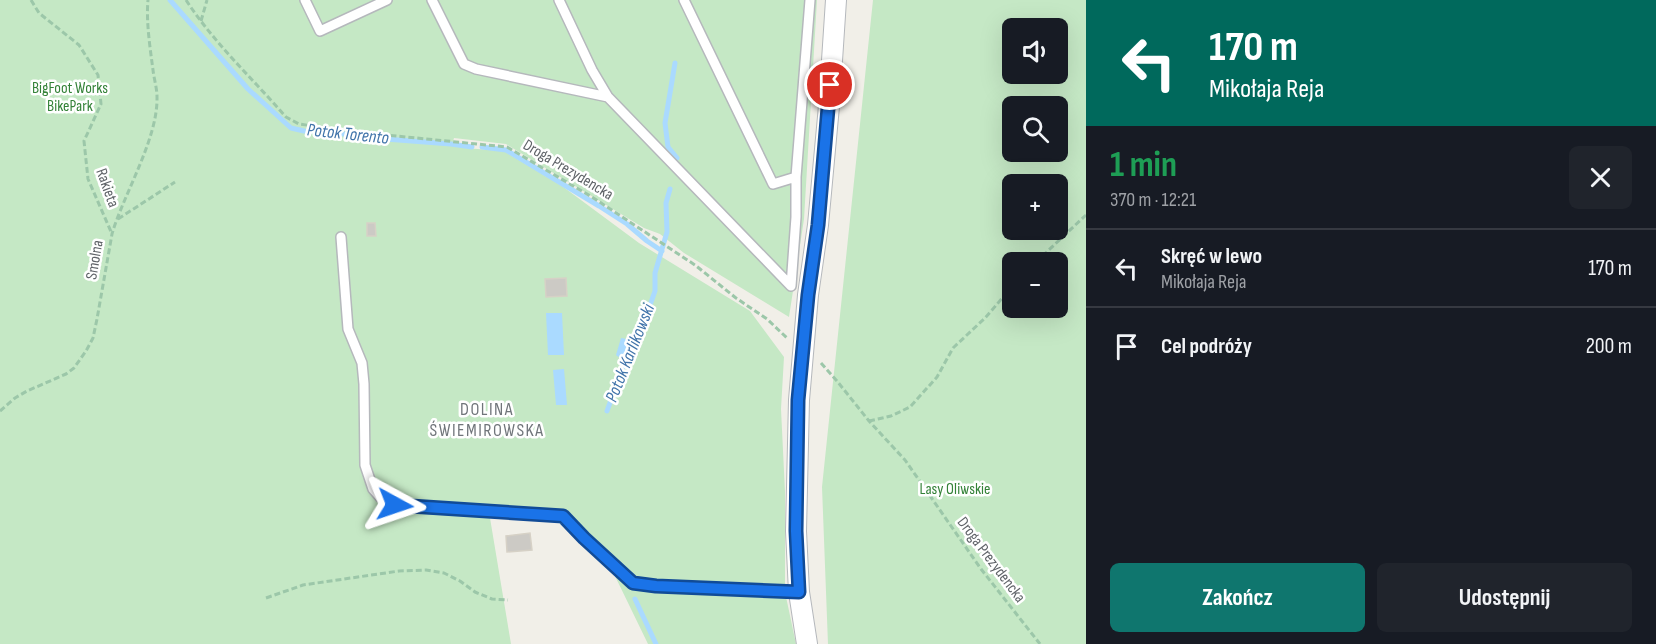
<!DOCTYPE html>
<html lang="pl">
<head>
<meta charset="utf-8">
<style>
	:root { --surface:#171b24; --page:#20242c; --text:#f1f3f6; --muted:#9ea1a6; --line:#363941; --accent:#0f766e }
	body { margin:0; font-family:"Sofia Sans Condensed",sans-serif; background:var(--page); color:var(--text); height:100vh; display:flex; flex-direction:column; font-size:22px; white-space:nowrap }
	* { box-sizing:border-box; margin:0 }
	p { font-size:20px; color:var(--muted) }
	.icon { flex:none; width:33px; height:33px; fill:none; stroke:currentColor; stroke-width:2; stroke-linecap:round; stroke-linejoin:round }
	.map { position:relative; flex:1; overflow:hidden }
	.panel { display:flex; flex-direction:column; background:var(--surface); width:570px }
	.panel>* { flex:none }
	.top-card { background:#00695c; color:#fff; overflow:hidden }
	.controls { position:absolute; left:1002px; top:18px; display:grid; gap:12px }
	.controls a { display:grid; place-items:center; width:66px; height:66px; border-radius:9px; background:var(--surface); box-shadow:0 6px 24px #0002; font-size:30px }
	.pin { position:absolute; display:grid; place-items:center; width:51px; height:51px; color:#fff; margin:-26px; border:3px solid #fff; border-radius:50%; box-shadow:0 2px 6px #0007 }
	.me { position:absolute; width:66px; margin:-33px; rotate:95deg; stroke-linejoin:round; filter:drop-shadow(0 0 4px #0008) }
	.turn { display:flex; align-items:center; gap:21px; height:126px; padding:0 24px; font-size:27px }
	.turn .icon { width:78px; height:78px; stroke-width:2.5 }
	.turn b { display:block; font-size:42px; line-height:51px }
	.round { display:grid; place-items:center; flex:none; width:63px; height:63px; border-radius:9px; background:var(--page) }
	.headline { display:flex; align-items:center; justify-content:space-between; height:102px; padding:0 24px }
	h1 { font-size:36px; font-weight:700; line-height:45px; color:#1e9e55 }
	.primary-button { display:flex; gap:12px; margin-top:auto; padding:12px 24px }
	.primary-button a { flex:1; height:69px; border-radius:9px; background:var(--accent); color:#fff; font-size:24px; font-weight:700; line-height:69px; text-align:center }
	.primary-button a+a { background:var(--page); color:var(--text) }
	ul { padding:0; list-style:none }
	li { display:flex; align-items:center; gap:18px; height:78px; padding:0 24px; border-top:2px solid var(--line) }
	li div { flex:1 }
	li b { display:block; font-size:22px }
	li em { font-style:normal }
	main { display:flex; flex:1; min-height:0 }
	.map>svg:first-child { display:block }
</style>
</head>
<body>
<main>
<div class="map">
<svg width="1086" height="644" viewBox="0 0 1086 644">
	<rect width="100%" height="100%" fill="#f1efe8"/>
	<path fill="#c5e8c5" fill-rule="evenodd" d="M0 0H817L804 219 789 317 684 253 660 234 644 228 506 144 454 138 452 145 465 148 504 151 562 186 639 243 750 311 784 357 781 409 785 492V592L796 644H648L614 574 610 568 557 521 490 518 511 644H0Z
		M873 0H1086V644H828L822 487ZM1012 28H1058V74H1012ZM1012 106H1058V152H1012ZM1012 184H1058V230H1012ZM1012 262H1058V308H1012Z"/>
	<path fill="#aadaff" d="M546 313H562L564 355H548Z
		M621 338 632 340 634 342 632 358H620L616 355Z
		M564 369 567 405H556L553 370Z"/>
	<g fill="none" stroke-linecap="round" stroke-linejoin="round">
		<path stroke="#aadaff" stroke-width="5" d="M170 0 248 89 291 128 304 131 333 132 359 137 451 144 472 147
			M675 63 665 123 668 147 677 158
			M482 147 506 150 599 206 627 224 647 241 662 251
			M631 344 644 322 655 291V273L667 232 666 203 670 189
			M607 411 628 353
			M635 599 656 644"/>
	</g>
	<path fill="#cccac5" stroke="#d6d1c6" stroke-width="1.5" d="M367 223H375L376 236H367Z
		M566 278 567 296 546 297 545 279Z
		M530 533 532 550 507 552 506 536Z"/>
	<g fill="none" stroke-linecap="round" stroke-linejoin="round">
		<defs>
			<path id="service" d="M305 0 320 31 387 0
				M432 0 464 64 476 69 608 97
				M559 0 592 70 608 97 791 286
				M684 0 773 184 796 177
				M341 237 348 329 362 363 364 384 365 465 373 489 380 497 395 505 405 507 563 516 584 539 633 583 656 586 799 592
				M791 286 796 217V177L810 0"/>
			<path id="minor" d="M807 644 799 592 796 531 799 400 808 295 818 225 829 106 836 0"/>
		</defs>
		<use href="#service" stroke="#b5b8bc" stroke-width="12"/>
		<use href="#minor" stroke="#b5b8bc" stroke-width="22"/>
		<path stroke="#9cc7a9" stroke-width="3" stroke-dasharray="6 3" stroke-linecap="butt" d="M31 0 39 13 79 45 98 75 101 104 84 141 88 179 112 234
			M186 0C214 43 252 78 286 117L299 124 356 132 507 147 592 197 695 265 736 298 767 319 787 338
			M201 21 207 0
			M118 219 175 182
			M1036 262 1086 215
			M821 363 837 381 869 421 905 460 981 569 1040 644
			M0 411 15 398 27 391 66 374 74 368 86 351 93 338 97 319 112 234C124 193 158 139 157 97 157 88 154 79 153 70 150 47 146 22 148 0
			M869 421 891 416 910 407 937 377 953 348 985 318 1012 287
			M266 598 303 585 399 571 426 570 444 573 460 581 475 592 492 599 508 600"/>
		<use href="#service" stroke="#fff" stroke-width="9"/>
		<use href="#minor" stroke="#fff" stroke-width="20"/>
	</g>
	<g fill="none" stroke-linecap="round" stroke-linejoin="round">
		<defs>
			<path id="route" d="M395 505 563 516 584 538 633 583 656 586 799 592 796 531 798 400 808 295 818 225 830 85"/>
		</defs>
		<use href="#route" stroke="#114b97" stroke-width="15"/>
		<use href="#route" stroke="#1a73e8" stroke-width="10"/>
	</g>
	<g text-anchor="middle" dominant-baseline="central" stroke-width="5" stroke-linejoin="round" paint-order="stroke">
		<g font-size="16" fill="#348238" stroke="#fff">
			<text x="70" y="88">BigFoot Works<tspan x="70" dy="18">BikePark</tspan></text>
			<text x="955" y="489">Lasy Oliwskie</text>
		</g>
		<g font-size="16" fill="#5f6368" stroke="#fff">
			<text transform="translate(568 170) rotate(31)">Droga Prezydencka</text>
			<text transform="translate(107 188) rotate(70)">Rakieta</text>
			<text transform="translate(95 260) rotate(-80)">Smolna</text>
			<text transform="translate(991 560) rotate(53)">Droga Prezydencka</text>
		</g>
		<g font-size="18" font-style="italic" fill="#4174aa" stroke="#fff">
			<text transform="translate(348 134) rotate(6)">Potok Torento</text>
			<text transform="translate(630 353) rotate(-68)">Potok Karlikowski</text>
		</g>
		<g font-size="18" letter-spacing="1.5" fill="#70757a" stroke="#fff">
			<text x="487" y="409">DOLINA<tspan x="487" dy="21">ŚWIEMIROWSKA</tspan></text>
		</g>
	</g>
</svg>
<div class="controls">
<a><svg class="icon" aria-label="sound" viewBox="0 0 24 24"><path d="M4 9h4l5-4v14l-5-4H4zM17 9q2 3 0 6"/></svg></a>
<a><svg class="icon" aria-label="search" viewBox="0 0 24 24"><circle cx="10" cy="10" r="6"/><path d="M15 15l6 6"/></svg></a>
<a>+</a>
<a>−</a>
</div>
<div class="pin" style="left:830px;top:85px;background:#d93025"><svg class="icon" aria-label="arrive" viewBox="0 0 24 24"><path d="M6 21V4h12l-3 4 3 4H6"/></svg></div>
<svg class="me" style="left:395px;top:505px" viewBox="-20 -20 40 40"><path d="M0-17L14 15 0 8-14 15z" fill="#1a73e8" stroke="#fff" stroke-width="4"/></svg>
</div>
<section class="panel">
<div class="top-card">
<div class="turn"><svg class="icon" aria-label="left" viewBox="0 0 24 24"><path d="M17 20v-9H6M10 6l-5 5 5 5"/></svg><div><b>170 m</b>Mikołaja Reja</div></div>
</div>
<div class="headline"><div><h1>1 min</h1><p>370 m · 12:21</p></div><a class="round"><svg class="icon" aria-label="close" viewBox="0 0 24 24"><path d="M6 6l12 12M18 6L6 18"/></svg></a></div>
<ul>
<li><svg class="icon" aria-label="left" viewBox="0 0 24 24"><path d="M17 20v-9H6M10 6l-5 5 5 5"/></svg><div><b>Skręć w lewo</b><p>Mikołaja Reja</p></div><em>170 m</em></li>
<li><svg class="icon" aria-label="arrive" viewBox="0 0 24 24"><path d="M6 21V4h12l-3 4 3 4H6"/></svg><div><b>Cel podróży</b></div><em>200 m</em></li>
</ul>
<div class="primary-button"><a>Zakończ</a><a>Udostępnij</a></div>
</section>
</main>
</body>
</html>
